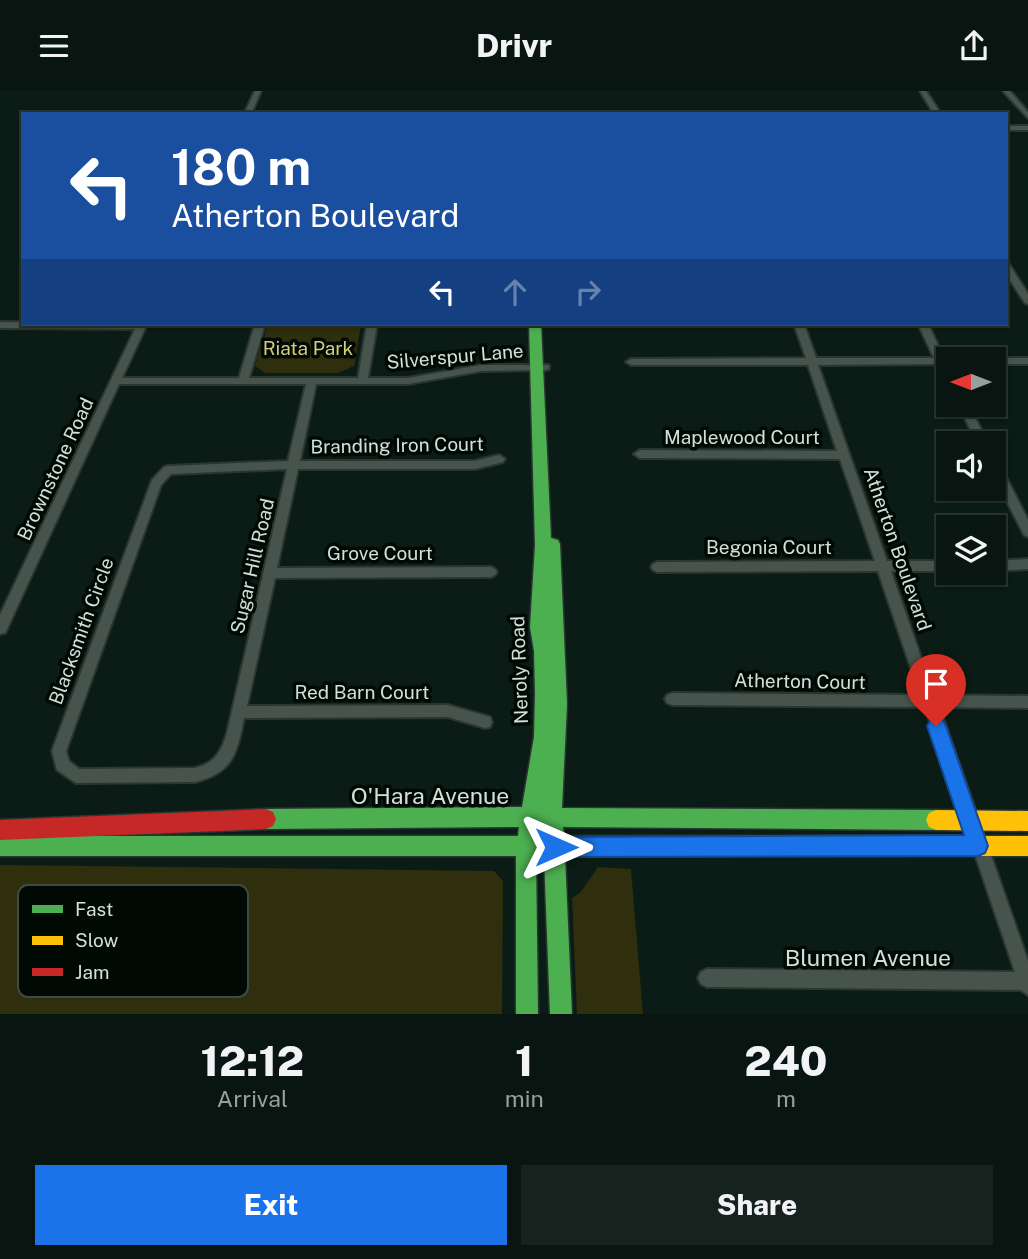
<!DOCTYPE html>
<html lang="en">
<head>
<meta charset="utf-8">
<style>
	:root { --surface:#081510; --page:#16221e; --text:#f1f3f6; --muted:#989f9f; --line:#293430; --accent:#1a73e8 }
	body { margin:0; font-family:"Public Sans",sans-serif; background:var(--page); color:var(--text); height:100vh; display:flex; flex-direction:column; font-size:26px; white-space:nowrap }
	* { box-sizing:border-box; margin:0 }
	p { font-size:23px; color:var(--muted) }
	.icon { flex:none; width:38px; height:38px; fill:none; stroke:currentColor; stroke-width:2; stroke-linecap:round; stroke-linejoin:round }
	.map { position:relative; height:923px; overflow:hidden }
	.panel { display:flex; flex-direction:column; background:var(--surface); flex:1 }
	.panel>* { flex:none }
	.top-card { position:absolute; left:21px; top:21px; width:987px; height:214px; border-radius:0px; box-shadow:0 2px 5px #0004,0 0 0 2px var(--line); background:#1a4fa0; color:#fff; overflow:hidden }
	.needle { width:46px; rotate:270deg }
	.fabs { position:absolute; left:936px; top:256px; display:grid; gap:14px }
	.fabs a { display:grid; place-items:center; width:70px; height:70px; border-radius:0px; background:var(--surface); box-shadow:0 2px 5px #0004,0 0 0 2px var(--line); font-size:35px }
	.pin { position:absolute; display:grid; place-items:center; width:60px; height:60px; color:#fff; margin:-72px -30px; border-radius:50% 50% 50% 0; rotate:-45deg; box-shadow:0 0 7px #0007 }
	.pin .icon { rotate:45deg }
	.me { position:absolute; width:77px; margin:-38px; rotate:90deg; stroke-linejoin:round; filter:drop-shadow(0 0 5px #0008) }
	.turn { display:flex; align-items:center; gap:24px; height:147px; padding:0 35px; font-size:32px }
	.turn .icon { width:91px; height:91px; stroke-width:2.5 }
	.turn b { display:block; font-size:49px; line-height:60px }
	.lanes { display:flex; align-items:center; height:66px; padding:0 35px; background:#0003; justify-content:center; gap:35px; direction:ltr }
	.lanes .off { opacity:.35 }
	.eta { display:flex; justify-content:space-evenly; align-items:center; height:119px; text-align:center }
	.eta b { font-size:42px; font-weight:800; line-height:49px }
	.primary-button { display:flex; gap:14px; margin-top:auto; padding:14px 35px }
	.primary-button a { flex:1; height:80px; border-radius:0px; background:var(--accent); color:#fff; font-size:28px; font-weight:800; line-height:80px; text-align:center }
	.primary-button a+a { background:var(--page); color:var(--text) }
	header { display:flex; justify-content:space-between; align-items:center; height:91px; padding:0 35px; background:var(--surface); font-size:32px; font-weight:800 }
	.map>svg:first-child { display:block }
</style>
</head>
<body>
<header><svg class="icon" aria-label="menu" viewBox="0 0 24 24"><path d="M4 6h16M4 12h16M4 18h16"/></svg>Drivr<svg class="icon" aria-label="share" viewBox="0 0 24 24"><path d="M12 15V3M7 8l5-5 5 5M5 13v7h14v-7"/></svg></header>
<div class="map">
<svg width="1028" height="923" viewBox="0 0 1028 923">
	<rect width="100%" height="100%" fill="#0a1c15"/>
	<path fill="#2f2e0d" d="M268 233H361L354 275 338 282H265L255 275Z
		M0 774 494 780 503 790 502 923H0Z
		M598 776 631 778 643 923H577L572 807 580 802Z"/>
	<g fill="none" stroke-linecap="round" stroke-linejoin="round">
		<defs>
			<path id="street" d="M255 0H261L251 23H244Z
				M920 0H926L941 23H934Z
				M1003 0H1010L1028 21V27Z
				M1006 35H1028V39H1006Z
				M1006 172 1009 173 1028 203V213L1025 212 1006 183Z
				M0 231 147 233 122 287H239L255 233H265L249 287H358L367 233H377L368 287H408L481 274H549V278L545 279 481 280 408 293H316L300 370H475L499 364 505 368 503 371 475 378H298L277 477 491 476 495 478 497 481 495 484 491 486 275 487 247 615 448 614 490 626 492 631 490 636 485 637 448 626 244 627C237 662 233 682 195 691L76 692 57 679 52 660 152 389 164 376 168 375 288 370 306 293H119L7 538 5 542 0 543V524L135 238 0 237ZM287 378 227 642C221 661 215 672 195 677L79 678 69 670 66 660 161 394 171 383Z
				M794 233H804L816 267H934L918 233H928L944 267 951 268H948V288L944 287 937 273 818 274 887 470H948V480H891L934 604 1028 605V617L939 616 1028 870V904L1021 899 707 896 701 893 698 887 701 881 707 878 1015 881 925 616 672 614 667 612 665 608 667 604 672 602 920 604 878 480 657 481 653 479 651 476 653 473 657 471 875 470 840 368 640 367 634 363 640 359 837 360 808 274H631L626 271 631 268 806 267Z
				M994 267H1028V273H994V268H991Z
				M958 313H968L988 352H977Z
				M994 370 1000 374 1028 429V446L1024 444 994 385Z
				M1028 468V478L994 480V470Z"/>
			<path id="fast" d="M529 233H541L551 447 558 449 560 453 567 613 562 717 936 719 943 722 946 729 943 736 936 739 563 736 564 745H728L735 748 738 755 735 762 728 765H565L572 923H550L544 765H536L538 923H516V765H0V745H518L519 736 266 738 259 735 256 728 259 721 266 718 522 716 534 646 535 603 534 560 530 536 535 454ZM539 736H543L544 745H538Z"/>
			<path id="slow" d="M936 719 1028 720V740L936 739 929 736 926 729 929 722Z
				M728 745H1028V765H728L721 762 718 755 721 748Z"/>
			<path id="jam" d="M266 718 273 721 276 728 273 735 266 738 0 749V729Z"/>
		</defs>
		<use href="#street" stroke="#2b3631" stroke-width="4"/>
		<use href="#fast" stroke="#2b3631" stroke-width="3"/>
		<use href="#slow" stroke="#2b3631" stroke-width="3"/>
		<use href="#jam" stroke="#2b3631" stroke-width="3"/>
		<use href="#street" fill="#47544d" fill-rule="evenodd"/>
		<use href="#fast" fill="#4caf50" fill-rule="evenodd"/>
		<use href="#slow" fill="#ffc107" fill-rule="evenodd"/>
		<use href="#jam" fill="#c62828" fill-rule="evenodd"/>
	</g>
	<path fill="#1a73e8" stroke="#114b97" stroke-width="2" d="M936 626 943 629 946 635 988 755 985 762 978 765 556 766 549 763 546 756 549 749 556 746 964 744 927 635 930 629Z"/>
	<g text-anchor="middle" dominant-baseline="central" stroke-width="7" stroke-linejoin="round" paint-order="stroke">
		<g font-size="19" fill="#d5cd79" stroke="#010905">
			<text x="308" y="257">Riata Park</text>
		</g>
		<g font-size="19" fill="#d0e2d8" stroke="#010905">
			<text transform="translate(455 265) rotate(-5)">Silverspur Lane</text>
			<text x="742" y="346">Maplewood Court</text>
			<text transform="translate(397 354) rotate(-1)">Branding Iron Court</text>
			<text transform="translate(55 378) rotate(-65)">Brownstone Road</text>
			<text x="769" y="456">Begonia Court</text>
			<text transform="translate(898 458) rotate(71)">Atherton Boulevard</text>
			<text x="380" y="462">Grove Court</text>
			<text transform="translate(252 475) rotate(-77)">Sugar Hill Road</text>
			<text transform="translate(81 540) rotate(-70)">Blacksmith Circle</text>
			<text transform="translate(519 579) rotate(-92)">Neroly Road</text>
			<text transform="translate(800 590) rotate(1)">Atherton Court</text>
			<text x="362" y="601">Red Barn Court</text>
		</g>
		<g font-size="23" fill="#d0e2d8" stroke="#010905">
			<text x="430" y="704">O'Hara Avenue</text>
			<text x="868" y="866">Blumen Avenue</text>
		</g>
	</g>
	<rect x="18" y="794" width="230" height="112" rx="10" fill="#010905" stroke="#3f4a44" stroke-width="2"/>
	<rect x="32" y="814" width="31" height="8" fill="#4caf50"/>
	<rect x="32" y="845" width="31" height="9" fill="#ffc107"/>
	<rect x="32" y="877" width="31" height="8" fill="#c62828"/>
	<g font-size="19" fill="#d0e2d8">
		<text x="75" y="825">Fast</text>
		<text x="75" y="856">Slow</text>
		<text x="75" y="888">Jam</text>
	</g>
</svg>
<div class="fabs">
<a><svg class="needle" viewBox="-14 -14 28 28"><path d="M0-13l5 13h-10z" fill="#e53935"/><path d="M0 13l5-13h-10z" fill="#989f9f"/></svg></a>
<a><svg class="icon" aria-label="sound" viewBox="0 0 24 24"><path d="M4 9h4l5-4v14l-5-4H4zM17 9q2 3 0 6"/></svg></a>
<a><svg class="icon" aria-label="layers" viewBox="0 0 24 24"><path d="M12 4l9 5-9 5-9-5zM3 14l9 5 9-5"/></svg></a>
</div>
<div class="pin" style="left:936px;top:635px;background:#d93025"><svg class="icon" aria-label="arrive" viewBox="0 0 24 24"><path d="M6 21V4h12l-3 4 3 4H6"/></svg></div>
<svg class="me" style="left:556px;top:756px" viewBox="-20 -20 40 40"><path d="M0-17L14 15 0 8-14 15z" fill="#1a73e8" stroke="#fff" stroke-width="4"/></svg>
<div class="top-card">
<div class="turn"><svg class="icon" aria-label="left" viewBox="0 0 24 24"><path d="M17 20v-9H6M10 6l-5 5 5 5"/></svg><div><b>180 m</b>Atherton Boulevard</div></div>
<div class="lanes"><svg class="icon" aria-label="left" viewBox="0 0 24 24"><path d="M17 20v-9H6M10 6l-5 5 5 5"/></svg><svg class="icon off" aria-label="ahead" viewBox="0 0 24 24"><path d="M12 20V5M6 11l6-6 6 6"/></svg><svg class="icon off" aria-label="right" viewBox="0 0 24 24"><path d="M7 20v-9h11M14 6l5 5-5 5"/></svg></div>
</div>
</div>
<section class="panel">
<div class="eta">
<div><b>12:12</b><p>Arrival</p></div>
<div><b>1</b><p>min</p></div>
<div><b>240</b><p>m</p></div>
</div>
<div class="primary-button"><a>Exit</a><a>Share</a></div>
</section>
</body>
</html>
